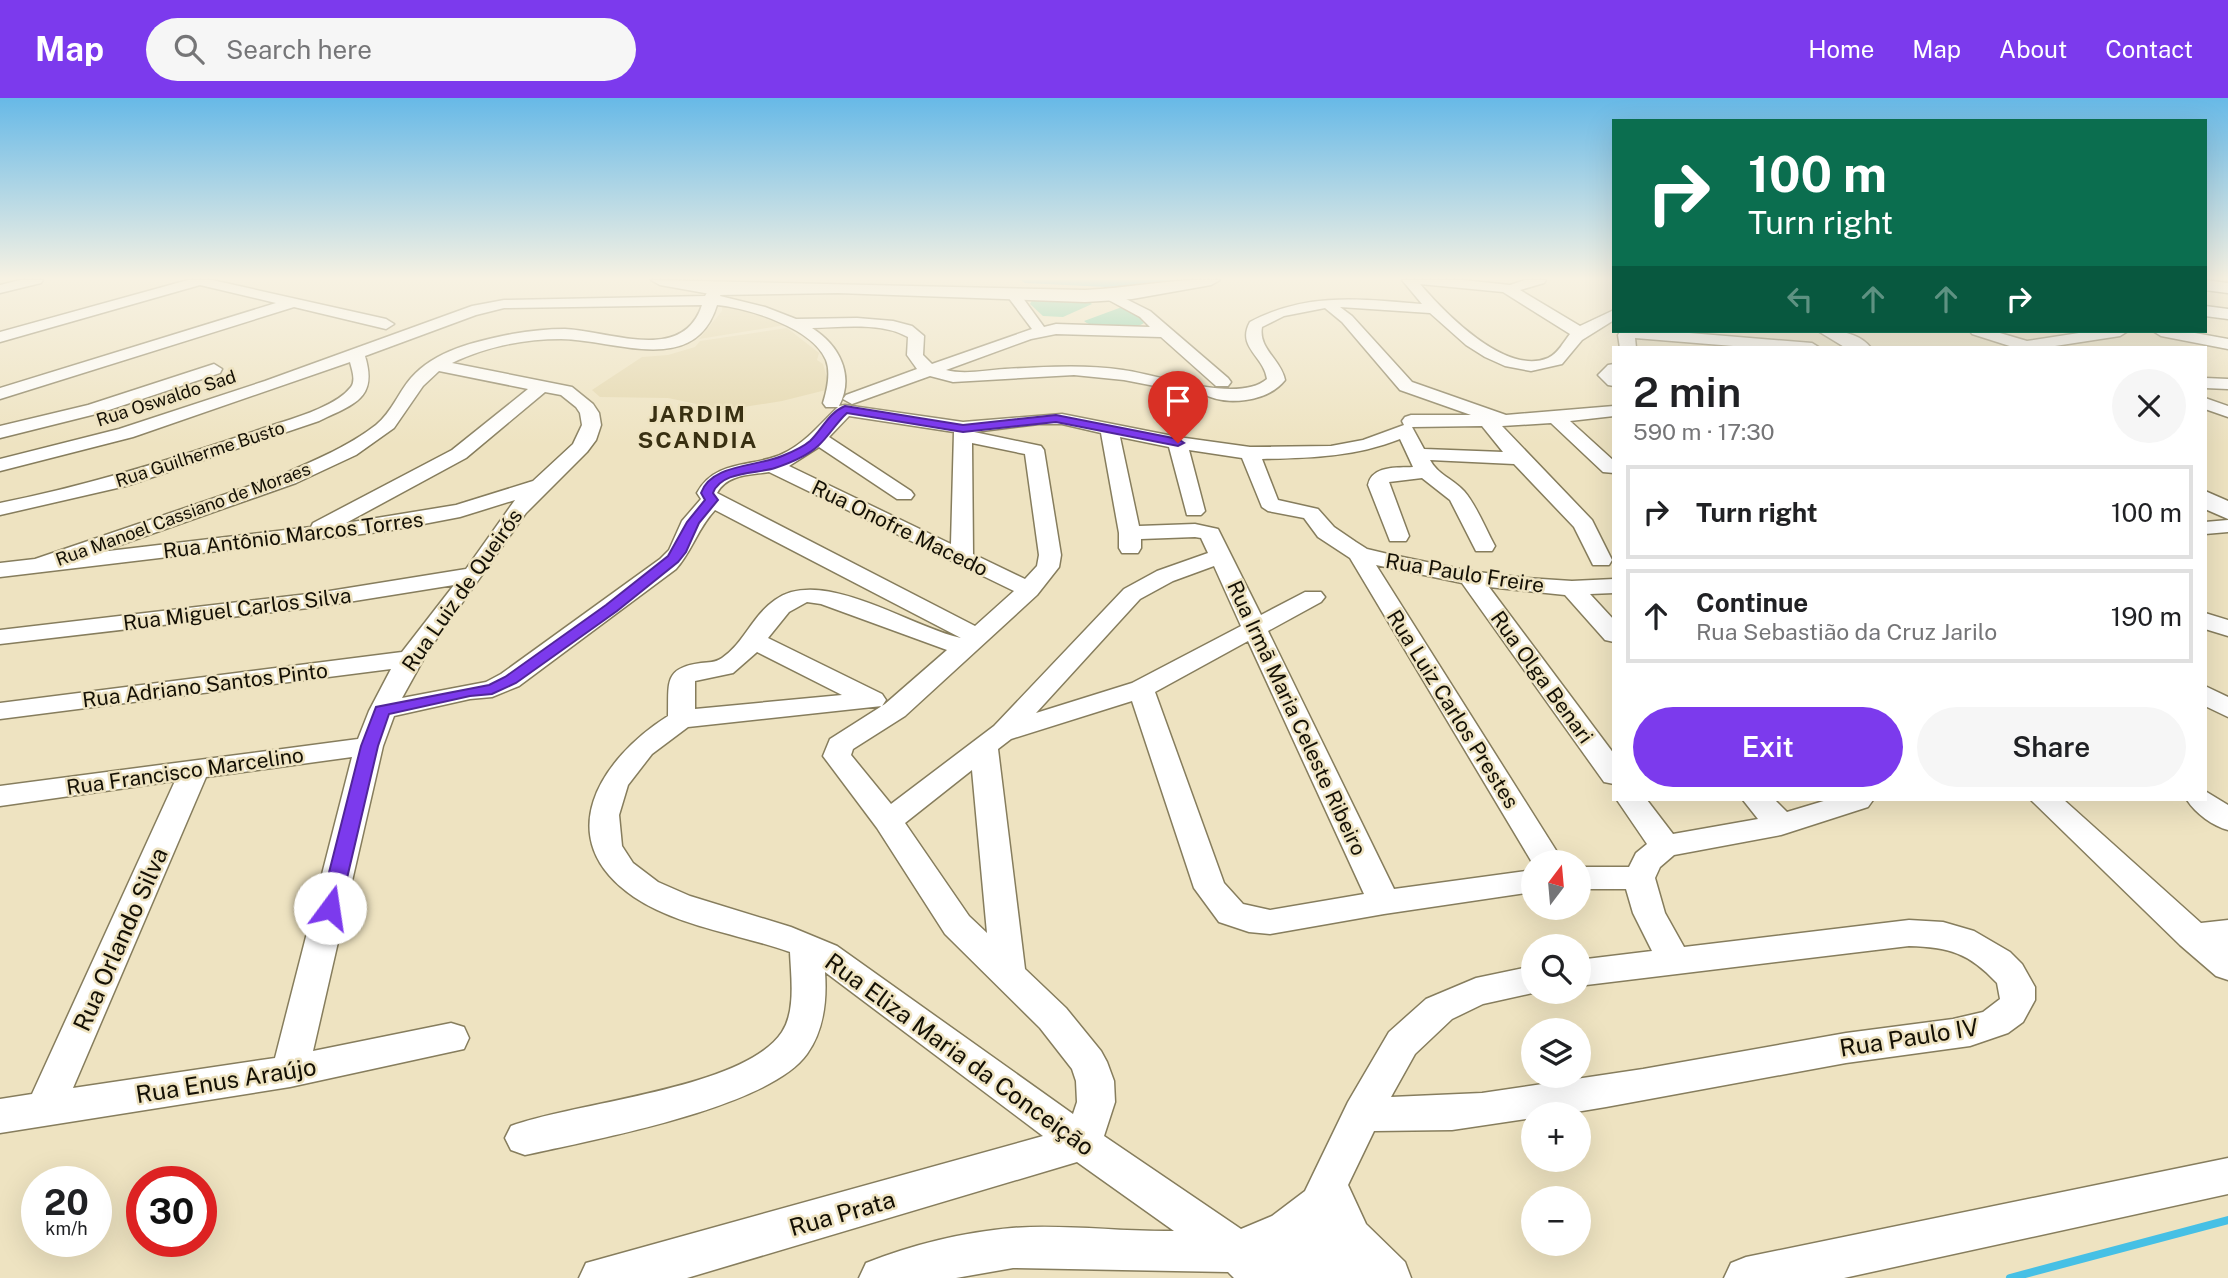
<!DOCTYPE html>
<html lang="en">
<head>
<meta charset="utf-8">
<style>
	:root { --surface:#fff; --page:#f6f6f6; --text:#202124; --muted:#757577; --line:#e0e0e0; --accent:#7c3aed }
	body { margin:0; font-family:"Public Sans",sans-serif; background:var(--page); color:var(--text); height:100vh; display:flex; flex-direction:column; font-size:26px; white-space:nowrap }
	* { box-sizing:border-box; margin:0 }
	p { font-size:23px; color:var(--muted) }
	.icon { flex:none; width:38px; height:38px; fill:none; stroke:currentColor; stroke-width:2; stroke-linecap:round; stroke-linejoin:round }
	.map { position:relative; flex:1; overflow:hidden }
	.panel { position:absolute; left:1612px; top:248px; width:595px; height:455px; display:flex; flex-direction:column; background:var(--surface); border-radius:0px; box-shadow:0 7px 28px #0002 }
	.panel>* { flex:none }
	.hud { position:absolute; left:1612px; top:21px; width:595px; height:214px; border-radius:0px; box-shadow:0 7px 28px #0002; background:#0b6e4f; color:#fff; overflow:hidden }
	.needle { width:46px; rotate:16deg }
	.fabs { position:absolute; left:1521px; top:752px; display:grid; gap:14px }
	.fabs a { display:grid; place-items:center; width:70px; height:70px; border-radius:50%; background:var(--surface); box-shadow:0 7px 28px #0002; font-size:35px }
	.speed { position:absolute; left:21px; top:1068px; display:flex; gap:14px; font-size:35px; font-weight:700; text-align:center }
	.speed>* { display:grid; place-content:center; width:91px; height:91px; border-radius:50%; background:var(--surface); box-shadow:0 7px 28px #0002; line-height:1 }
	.speed small { font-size:18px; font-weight:400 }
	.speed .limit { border:10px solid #d22; background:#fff; color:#111 }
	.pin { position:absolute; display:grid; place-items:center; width:60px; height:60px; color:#fff; margin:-72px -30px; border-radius:50% 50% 50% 0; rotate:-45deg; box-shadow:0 0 7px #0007 }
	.pin .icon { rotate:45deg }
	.me { position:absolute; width:77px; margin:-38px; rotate:14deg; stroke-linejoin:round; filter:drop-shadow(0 0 5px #0008) }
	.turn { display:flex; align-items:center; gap:24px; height:147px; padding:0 21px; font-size:32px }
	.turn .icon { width:91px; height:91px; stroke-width:2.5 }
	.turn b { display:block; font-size:49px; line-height:60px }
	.lanes { display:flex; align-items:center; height:66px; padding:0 21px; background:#0003; justify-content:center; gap:35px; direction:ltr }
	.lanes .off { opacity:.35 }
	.round { display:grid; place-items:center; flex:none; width:74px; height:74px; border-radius:37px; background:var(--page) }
	.headline { display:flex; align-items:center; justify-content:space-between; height:119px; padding:0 21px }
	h1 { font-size:42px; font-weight:600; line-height:52px }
	.cta { display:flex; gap:14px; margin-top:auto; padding:14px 21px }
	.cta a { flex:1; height:80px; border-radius:42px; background:var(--accent); color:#fff; font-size:28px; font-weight:600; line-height:80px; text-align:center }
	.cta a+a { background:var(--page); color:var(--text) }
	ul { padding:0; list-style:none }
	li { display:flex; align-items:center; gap:21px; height:94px; margin:0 14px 10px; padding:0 7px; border:4px solid var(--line); border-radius:0px }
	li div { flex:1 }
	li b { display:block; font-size:26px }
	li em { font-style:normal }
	header { display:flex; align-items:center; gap:42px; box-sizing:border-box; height:98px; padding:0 35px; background:var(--accent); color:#fff }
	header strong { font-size:33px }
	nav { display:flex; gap:38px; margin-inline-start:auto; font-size:24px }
	.search { width:490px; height:63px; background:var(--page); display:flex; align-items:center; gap:18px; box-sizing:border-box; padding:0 24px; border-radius:38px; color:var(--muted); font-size:26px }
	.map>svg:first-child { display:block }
</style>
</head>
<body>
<header>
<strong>Map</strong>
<div class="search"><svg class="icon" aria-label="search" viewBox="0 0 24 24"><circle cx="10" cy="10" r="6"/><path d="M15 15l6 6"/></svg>Search here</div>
<nav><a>Home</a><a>Map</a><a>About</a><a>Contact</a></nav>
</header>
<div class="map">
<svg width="2228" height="1180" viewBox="0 0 2228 1180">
	<rect width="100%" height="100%" fill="#eee3c1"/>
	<path fill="#e4d7ad" d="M722 206 752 213 786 227 699 241 722 213Z
		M787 230 819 255 817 262 823 266 830 291 782 303 725 312 668 300 600 299 592 292 642 259 668 257 695 249 700 243Z"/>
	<path fill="#70cca4" d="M1084 201 1092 206 1063 219 1043 218 1030 206 1032 202Z
		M1122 209 1134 212 1144 225C1133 233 1094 232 1084 223Z"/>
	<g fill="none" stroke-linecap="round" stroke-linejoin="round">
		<path stroke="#46c0e5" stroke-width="8" d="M2010 1180 2228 1122"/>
		<path fill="#46c0e5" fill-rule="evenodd" d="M1020 182H1172L1167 185 1107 189 1025 185Z"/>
		<defs>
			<path id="minor" d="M20 182H43L41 185 0 195V187Z
				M188 182H212L386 221 394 226 386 231 294 209 0 301V290L276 205 200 187 0 244V234Z
				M1402 182H1463L1510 187 1525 182H1546L1544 185 1520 192 1580 228 1614 212V222L1582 242 1562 266 1531 273 1505 268 1485 259 1466 247 1430 215 1340 209 1352 218 1412 284 1506 317 1614 308V318L1570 323 1614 363V375L1603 374 1551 325 1502 328 1592 422 1612 462 1609 467H1593L1574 429 1514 366 1430 362C1437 376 1453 381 1464 393 1477 408 1485 430 1495 448L1492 453H1476L1450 402 1422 380 1389 384 1409 438 1406 443H1390L1368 387C1372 367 1397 370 1413 369L1400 341C1354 359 1311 360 1262 361L1278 402 1318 411 1334 429 1356 444 1367 451 1388 456 1470 473 1526 480 1572 483 1614 481V495L1590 496 1614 522V544L1605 542 1565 497 1489 489 1614 656V686L1604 684 1462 485 1376 467 1564 765 1533 766 1350 460 1318 439 1304 420 1268 413 1262 409 1242 360 1189 352 1205 413 1201 417H1187L1169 349 1120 339 1139 428 1195 426 1218 431 1261 517 1305 494H1321L1325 499 1321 504 1268 533 1394 791 1533 772V794L1384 816 1270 836 1249 834 1219 824 1194 790 1132 603 1011 641 998 651 1025 871 1066 910 1101 953 1107 964 1114 983 1115 1004 1104 1038 1241 1131 1272 1118 1305 1093 1348 1004 1389 934 1426 901 1476 880 1533 868V894H1537L1483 906 1452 921 1415 956 1391 999 1482 995 1643 971 1846 935 1953 921 1983 914 2000 901 1997 885C1969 855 1949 849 1909 848L1578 888V862L1652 853 1633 815 1626 791H1578V769H1629L1636 755 1647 746 1617 702H1647L1673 736 1758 721 1743 702H1775L1787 714 1827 702H1873L1868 709 1781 737 1674 757 1660 769 1655 780 1665 815 1684 849 1909 822 1943 824 1974 833 2010 854 2022 866 2035 889V902L2023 924 2008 935 1970 948 1846 965 1606 1009 1558 1017H1533V1020L1452 1032 1374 1033 1348 1087 1366 1126 1405 1164 1411 1180H1234L1228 1174 1013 1170 956 1180H859L866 1165C911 1147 964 1134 1012 1130 1064 1126 1121 1134 1174 1133L1077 1064 687 1180H579L586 1165 1043 1038 825 874C827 903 824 932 807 956 769 1010 591 1042 525 1057L511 1052 505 1040 511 1028C575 1004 745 991 782 934 796 913 791 878 790 854 739 836 679 829 634 799 549 741 600 661 668 618 669 585 663 570 701 565 709 564 715 565 722 560 744 545 752 518 775 502 822 468 910 529 961 540L715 412C698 430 692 453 676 471L519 588 492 599 470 601 394 618 383 648 313 953 451 925 464 929 469 940 464 951 290 989 0 1035V1001L32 996 175 683 0 708V688L358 641 369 613 391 571 0 621V605L402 554 454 487 317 509 0 546V532L317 495 466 471 515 402 460 419 387 433 0 479V465L35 461 282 377C314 362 348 349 376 327 392 314 398 295 411 280 435 252 477 243 512 236 529 233 547 231 565 231 610 233 683 266 702 207L504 210 476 217 365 258C378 301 354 306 319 323L126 388 0 417V405C90 387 177 360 264 330 287 322 335 310 351 289 356 282 352 272 350 264L133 339 0 373V361L119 331 265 283 472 208 504 202 705 198 711 188 716 187 723 191 720 198 765 209 796 221 857 220 893 223 912 228 924 238 923 257 932 266 1032 231 1005 195 1012 191 1017 192 1044 229 1056 226 1150 229 1140 219 1105 200 1103 197 1105 194 1110 193 1150 213 1228 280 1231 284 1228 288H1216L1161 239 1056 236 1031 241 946 272C964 277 987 272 1005 271 1045 269 1083 266 1123 272 1160 277 1238 306 1267 281 1264 258 1236 249 1250 224 1307 194 1359 201 1422 206ZM1420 186 1503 194 1570 236C1564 243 1558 256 1548 260 1505 278 1444 214 1420 186ZM717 207C748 210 813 230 826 262 831 275 827 292 823 305L826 309H838C822 324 808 342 788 353 757 371 716 359 697 395L701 401 682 423 669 452 660 461 501 576 486 584 402 600 428 553 526 415 587 354 596 342 601 327 599 315 593 306 572 289 452 265C485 249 524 241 561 241 613 241 695 280 717 207ZM1325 210 1342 224 1400 292 1471 317H1411L1405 319 1402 323 1404 327 1363 342 1331 348 1250 349 1178 339 1062 316 963 324 845 307 839 308C855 277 839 247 812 230 841 229 882 224 908 239L907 257 917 271 846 297 843 301 852 306 930 278 953 284 1074 277 1124 282 1196 296 1202 295C1225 309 1268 304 1285 282 1281 261 1258 251 1262 229L1284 218ZM439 273 528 291 452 352 313 425 311 429 100 454 296 385 356 357 394 330 423 288ZM545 294 561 297 576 309 580 315 582 327 573 346 533 383 456 407 346 425 466 360ZM849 318 954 334 951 446 789 368 819 349 897 401H911L914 397 911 393 829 339ZM1039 326H1062L1101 335 1119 435V450L1122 455H1138L1141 450V441L1195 439 1201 440 1208 455 1157 473 1124 491 994 628 891 706 851 657 853 651 905 618 1037 497 1059 469 1061 457 1044 352 1041 348 974 334ZM1482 328 1503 354 1424 351 1412 329ZM972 345 1025 356 1039 457 1037 468 1025 481 973 456ZM769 374 1014 493 975 528 717 395C727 376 751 377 769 374ZM1214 468 1241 528 1132 585 1036 615 1140 501 1173 483ZM807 504 821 506 947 552 885 606 830 641 823 658 877 730 945 836 1040 930 1072 971 1076 983 1077 1004 1073 1016 837 848 791 829 690 798 658 784 633 765 622 748 619 717 628 687 652 656 688 629 882 608 886 602 882 596 768 540 789 514ZM1248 543 1364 796 1270 812 1243 806 1224 785 1155 594ZM757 554 842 597 695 611V583L733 575ZM352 659 275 960 73 990 206 679ZM972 672 987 835 969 818 905 725Z
				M2205 208 2228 211V221L2205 218Z
				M1665 233 1812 245 1820 250H1758L1635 240 1636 250H1620L1618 237 1620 234Z
				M1970 233H1993L2027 243 2092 233H2128L2120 238 2042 250H2016L1972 236Z
				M2153 233H2184L2228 241V251L2161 238Z
				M214 266 222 271 220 275 100 315 0 340V328L88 307Z
				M1614 266V288L1608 287 1598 277 1608 267Z
				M2205 280 2228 281V291L2205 290Z
				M2205 300 2228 308V319L2205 311Z
				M2228 422V434L2205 436V424Z
				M2205 515 2228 522V538L2205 531Z
				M2205 588 2228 599V619L2205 608Z
				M2205 693 2228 707V732C2213 728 2196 716 2187 702H2205Z
				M2031 702H2064L2201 825 2228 822V882L2216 878 2180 847Z
				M2228 1060V1096L1844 1180H1724L1731 1165 1746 1159Z"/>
			<path id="major" d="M651 182 1085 192C1130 190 1175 180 1220 182L1211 187 1132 201 1085 204 838 195 716 197 660 187Z
				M2205 182 2228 185V195L2205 192Z
				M1818 233C1836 232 1859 234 1871 250H1846Z
				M2205 393 2228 403V421L2205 411Z"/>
		</defs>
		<use href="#minor" stroke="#867d5d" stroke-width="3"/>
		<use href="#major" stroke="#867d5d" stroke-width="3"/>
		<use href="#minor" fill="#fff" fill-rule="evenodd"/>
		<use href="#major" fill="#fff" fill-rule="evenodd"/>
	</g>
	<linearGradient id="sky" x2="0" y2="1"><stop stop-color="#67b9e7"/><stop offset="0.52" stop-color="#f7f2e3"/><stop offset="1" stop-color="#f7f2e3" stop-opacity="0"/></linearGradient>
	<rect width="2228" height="347" fill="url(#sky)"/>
	<path fill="#7c3aed" stroke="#51269a" stroke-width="2" d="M845 308 963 327 1056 317 1178 341 1184 345 1178 348 1056 324 963 334 847 315C836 325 829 338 818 348 807 358 790 365 775 370 756 376 721 373 713 395L718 402 699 425 686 454 678 464 617 513 516 585 492 596 470 598 389 616 378 648 340 810 337 815 330 818 323 815 320 810 361 648 376 609 489 587 505 579 606 507 668 458 687 424 705 402 701 395C711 366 756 369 782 358 792 354 802 350 810 343 822 332 828 315 845 308Z"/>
	<g text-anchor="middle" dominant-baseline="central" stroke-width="5" stroke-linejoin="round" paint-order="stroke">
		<g font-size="18" fill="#141005" stroke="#eee3c1">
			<text transform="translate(166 300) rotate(-18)">Rua Oswaldo Sad</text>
			<text transform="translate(200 356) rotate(-18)">Rua Guilherme Busto</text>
			<text transform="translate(183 416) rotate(-20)">Rua Manoel Cassiano de Moraes</text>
		</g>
		<g font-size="21" fill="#141005" stroke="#eee3c1">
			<text transform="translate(900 430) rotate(26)">Rua Onofre Macedo</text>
			<text transform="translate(293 437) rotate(-7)">Rua Antônio Marcos Torres</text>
			<text transform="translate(1465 475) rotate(9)">Rua Paulo Freire</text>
			<text transform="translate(462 492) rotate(-55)">Rua Luiz de Queirós</text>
			<text transform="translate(237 511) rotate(-7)">Rua Miguel Carlos Silva</text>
			<text transform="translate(1542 579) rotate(54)">Rua Olga Benari</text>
			<text transform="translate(205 587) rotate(-7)">Rua Adriano Santos Pinto</text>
			<text transform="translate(1453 611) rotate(58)">Rua Luiz Carlos Prestes</text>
			<text transform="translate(1297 620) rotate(65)">Rua Irmã Maria Celeste Ribeiro</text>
			<text transform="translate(185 673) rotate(-8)">Rua Francisco Marcelino</text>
		</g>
		<g font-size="23" font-weight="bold" letter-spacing="2" fill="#393012" stroke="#eee3c1">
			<text x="698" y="315">JARDIM<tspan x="698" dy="26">SCANDIA</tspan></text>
		</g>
		<g font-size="24" fill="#141005" stroke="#eee3c1">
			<text transform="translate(120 841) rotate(-66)">Rua Orlando Silva</text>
			<text transform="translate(1909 939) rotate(-9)">Rua Paulo IV</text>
			<text transform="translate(960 956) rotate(36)">Rua Eliza Maria da Conceição</text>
			<text transform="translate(226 982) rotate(-9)">Rua Enus Araújo</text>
			<text transform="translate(842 1115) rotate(-16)">Rua Prata</text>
		</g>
	</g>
</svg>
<div class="fabs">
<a><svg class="needle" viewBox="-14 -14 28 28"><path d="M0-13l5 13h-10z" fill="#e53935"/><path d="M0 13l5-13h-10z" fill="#757577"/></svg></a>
<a><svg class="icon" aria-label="search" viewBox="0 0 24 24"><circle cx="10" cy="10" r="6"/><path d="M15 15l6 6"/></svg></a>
<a><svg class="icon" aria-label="layers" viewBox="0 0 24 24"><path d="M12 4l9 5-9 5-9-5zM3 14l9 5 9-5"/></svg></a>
<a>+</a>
<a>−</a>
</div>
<div class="speed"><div>20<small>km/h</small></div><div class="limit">30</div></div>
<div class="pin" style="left:1178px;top:345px;background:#d93025"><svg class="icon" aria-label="arrive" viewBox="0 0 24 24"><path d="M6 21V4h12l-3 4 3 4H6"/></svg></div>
<svg class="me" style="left:330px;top:810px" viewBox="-20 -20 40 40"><circle r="19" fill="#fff"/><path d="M0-13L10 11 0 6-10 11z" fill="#7c3aed"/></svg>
<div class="hud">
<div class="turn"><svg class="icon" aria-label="right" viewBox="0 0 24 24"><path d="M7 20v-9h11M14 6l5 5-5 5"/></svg><div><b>100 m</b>Turn right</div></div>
<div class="lanes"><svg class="icon off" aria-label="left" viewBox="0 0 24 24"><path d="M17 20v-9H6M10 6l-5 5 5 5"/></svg><svg class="icon off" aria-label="ahead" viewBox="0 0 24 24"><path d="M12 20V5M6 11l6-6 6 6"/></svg><svg class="icon off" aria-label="ahead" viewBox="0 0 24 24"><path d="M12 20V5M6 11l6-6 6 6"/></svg><svg class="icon" aria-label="right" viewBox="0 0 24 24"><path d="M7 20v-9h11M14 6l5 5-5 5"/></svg></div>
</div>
<section class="panel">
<div class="headline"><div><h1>2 min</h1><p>590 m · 17:30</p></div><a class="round"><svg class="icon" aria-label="close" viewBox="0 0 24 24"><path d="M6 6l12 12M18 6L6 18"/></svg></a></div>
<ul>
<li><svg class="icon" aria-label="right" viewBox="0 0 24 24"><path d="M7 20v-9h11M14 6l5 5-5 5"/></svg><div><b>Turn right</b></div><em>100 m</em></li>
<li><svg class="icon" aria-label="ahead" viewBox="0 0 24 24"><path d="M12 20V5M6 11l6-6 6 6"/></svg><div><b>Continue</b><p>Rua Sebastião da Cruz Jarilo</p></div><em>190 m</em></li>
</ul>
<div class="cta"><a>Exit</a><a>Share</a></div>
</section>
</div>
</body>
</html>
